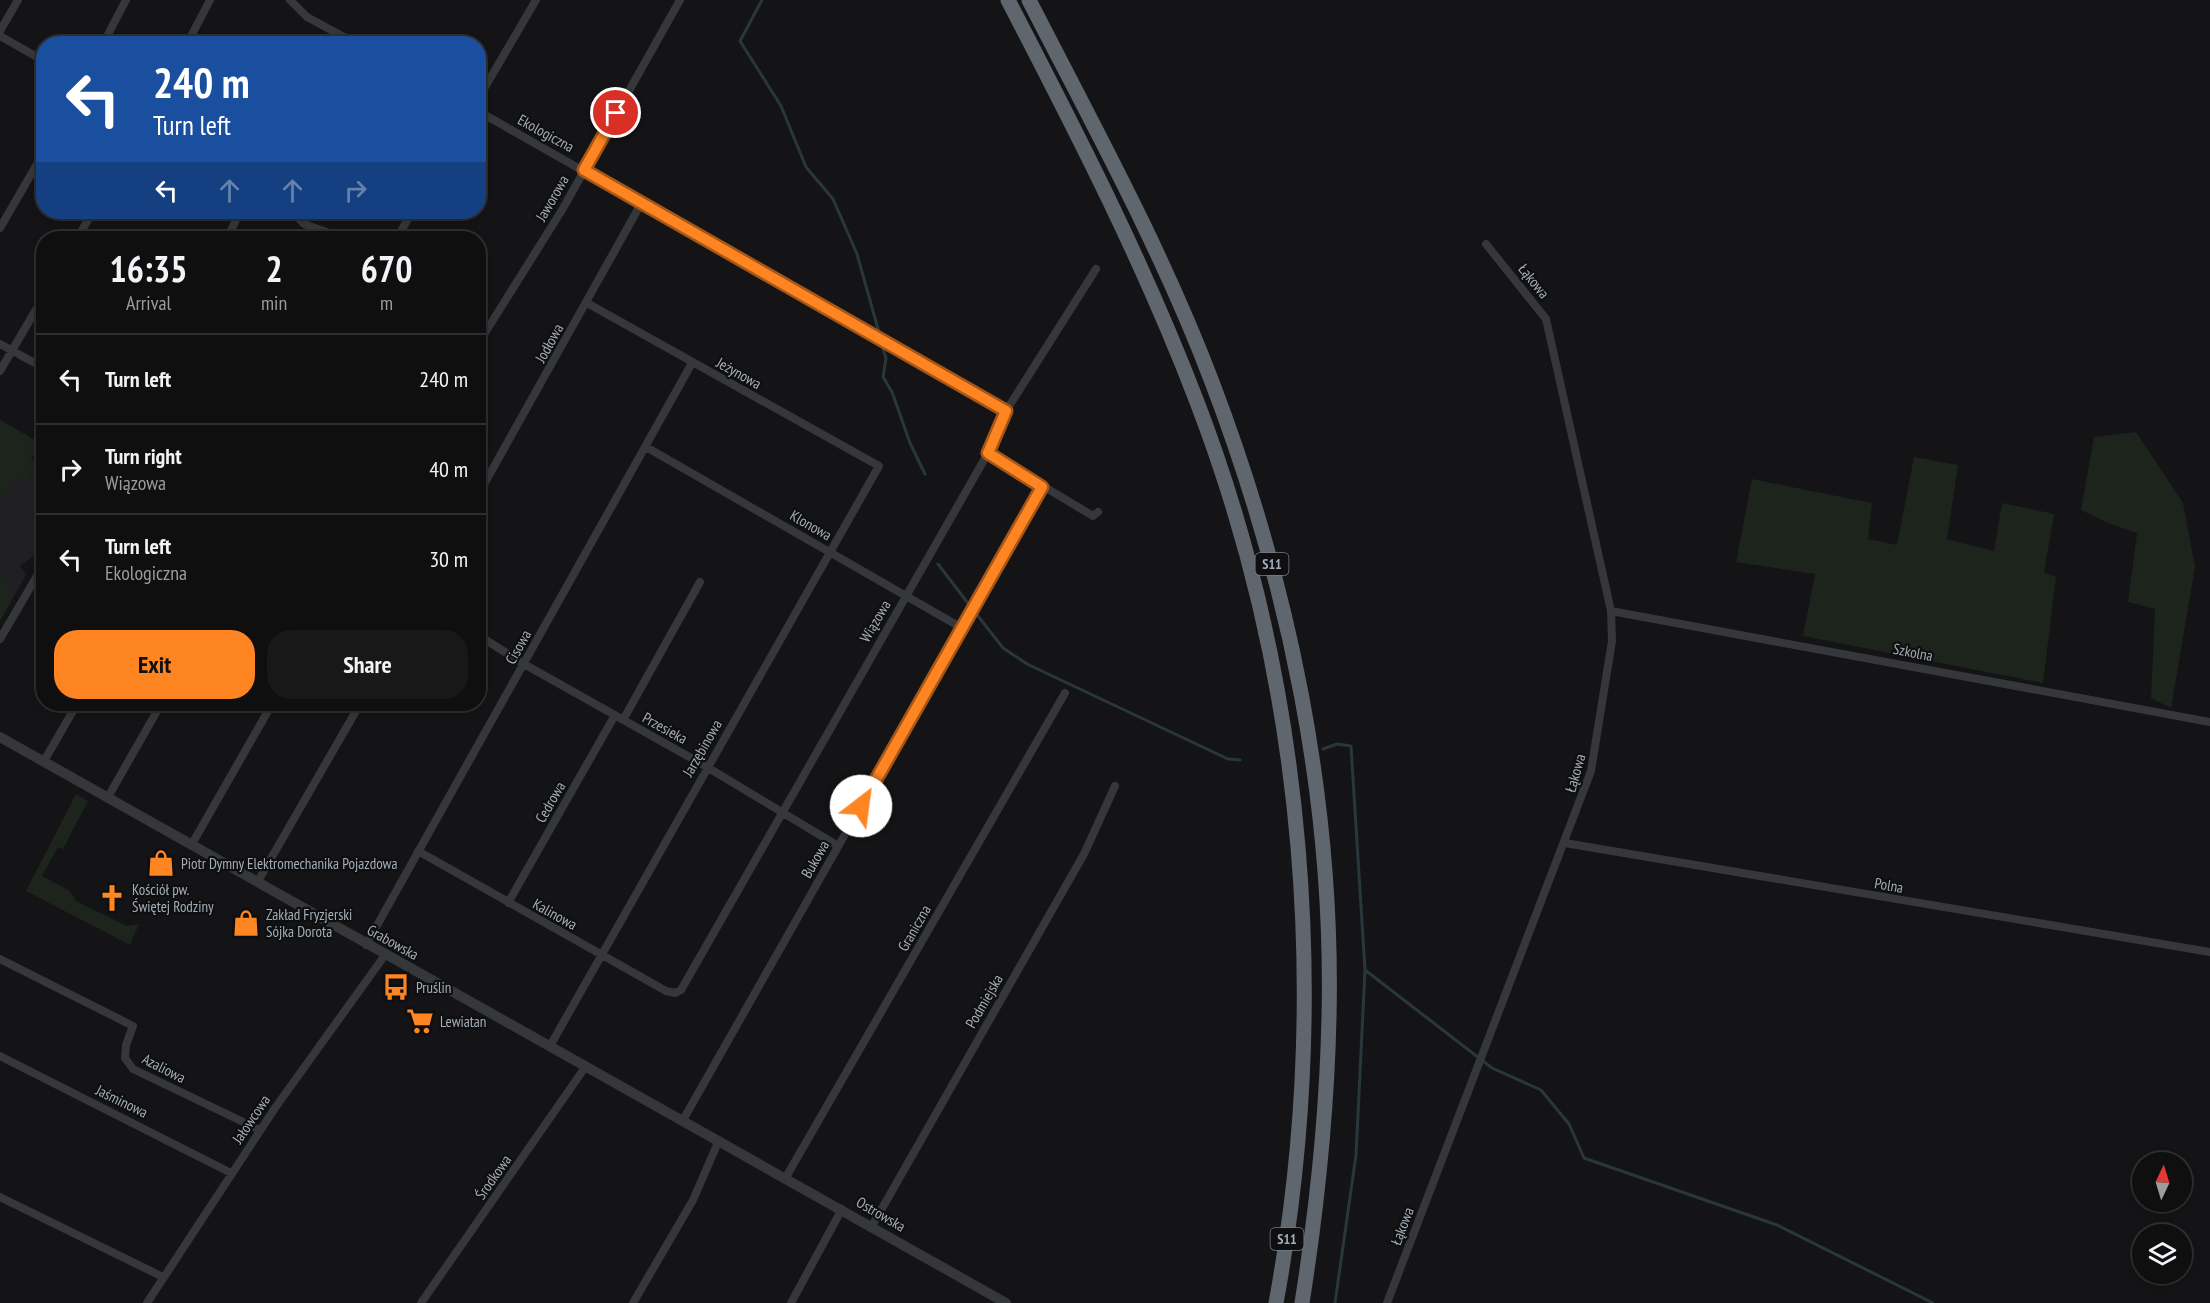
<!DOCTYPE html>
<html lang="en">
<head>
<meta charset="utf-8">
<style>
	:root { --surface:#0f0f10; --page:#181819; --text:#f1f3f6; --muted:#9b9c9f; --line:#2f2f30; --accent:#ff8523 }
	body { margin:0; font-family:"PT Sans Narrow",sans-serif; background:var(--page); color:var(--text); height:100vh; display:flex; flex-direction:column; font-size:22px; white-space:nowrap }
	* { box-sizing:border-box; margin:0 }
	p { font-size:20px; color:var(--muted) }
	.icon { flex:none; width:33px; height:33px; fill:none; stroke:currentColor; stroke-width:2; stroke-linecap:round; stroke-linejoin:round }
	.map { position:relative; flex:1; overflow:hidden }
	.drawer { position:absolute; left:36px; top:231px; width:450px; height:480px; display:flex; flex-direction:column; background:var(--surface); border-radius:24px; box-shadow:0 3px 9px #0003,0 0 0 2px var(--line) }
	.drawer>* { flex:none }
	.guide { position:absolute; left:36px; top:36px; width:450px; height:183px; border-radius:24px; box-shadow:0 3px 9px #0003,0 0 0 2px var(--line); background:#1a4fa0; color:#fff; overflow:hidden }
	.needle { width:39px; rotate:4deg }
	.tools { position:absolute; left:2132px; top:1152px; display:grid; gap:12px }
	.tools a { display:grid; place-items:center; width:60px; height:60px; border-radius:50%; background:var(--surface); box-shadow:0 3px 9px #0003,0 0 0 2px var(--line); font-size:30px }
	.pin { position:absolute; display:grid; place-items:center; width:51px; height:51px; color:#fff; margin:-26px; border:3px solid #fff; border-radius:50%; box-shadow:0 2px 6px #0007 }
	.me { position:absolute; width:66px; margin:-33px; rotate:30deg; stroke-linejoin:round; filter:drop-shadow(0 0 4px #0008) }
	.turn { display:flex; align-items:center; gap:21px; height:126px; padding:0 18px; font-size:27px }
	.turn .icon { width:78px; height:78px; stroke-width:2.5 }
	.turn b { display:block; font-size:42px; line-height:51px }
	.lanes { display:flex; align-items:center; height:57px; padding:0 18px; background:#0003; justify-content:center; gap:30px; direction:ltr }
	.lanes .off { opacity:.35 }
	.eta { display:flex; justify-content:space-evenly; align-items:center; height:102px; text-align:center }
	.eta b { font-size:36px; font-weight:700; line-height:42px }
	.button { display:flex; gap:12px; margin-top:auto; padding:12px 18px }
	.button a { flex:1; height:69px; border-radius:24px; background:var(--accent); color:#111; font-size:24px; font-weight:700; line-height:69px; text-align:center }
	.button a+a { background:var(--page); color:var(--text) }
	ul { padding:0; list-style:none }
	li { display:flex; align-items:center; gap:18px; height:90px; padding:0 18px; border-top:2px solid var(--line) }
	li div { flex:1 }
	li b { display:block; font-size:22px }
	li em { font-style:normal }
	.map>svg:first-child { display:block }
</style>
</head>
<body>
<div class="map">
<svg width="2210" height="1303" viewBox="0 0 2210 1303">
	<rect width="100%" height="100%" fill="#141416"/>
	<path fill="#202023" d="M0 420 40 443 31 460 44 467 43 545 38 553 20 566 26 575 0 621Z"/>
	<path fill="#1c241c" d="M0 420 40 443 31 459 37 463 27 481 16 475 5 496 0 493Z
		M2136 432 2183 503 2195 567 2171 708 2151 698 2155 609 2128 602 2137 533 2108 523 2081 510 2094 437Z
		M1914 457 1958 465 1947 539 1994 551 2002 503 2054 514 2044 573 2056 577 2043 683 1803 636 1815 574 1736 562 1752 479 1872 503 1868 539 1897 545Z
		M0 573 14 595 0 621Z
		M76 794 88 801 63 849 58 847 42 876 70 891 76 901 127 926 139 924 130 945 26 891Z"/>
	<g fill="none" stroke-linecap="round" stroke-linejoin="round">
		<path stroke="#29373b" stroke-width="3" d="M762 0 740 41 781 106 806 167 833 199 857 254 880 336
			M881 342 886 358 883 377 892 392 910 443 925 474
			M938 564 967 602
			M978 616 1003 648 1027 664 1228 759 1240 760
			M1323 749 1337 744 1351 746 1365 970 1356 1155 1335 1303
			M1365 970 1492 1068 1541 1090 1569 1124 1584 1158 1777 1225 1933 1303"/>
		<path stroke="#35373b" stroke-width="8" d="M290 0 307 17 357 44
			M0 31 18 0
			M0 36 44 61
			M103 44 126 0
			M187 44 210 0
			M478 99 536 0
			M478 111 1006 411
			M292 212 304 224 343 238
			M0 228 44 152
			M77 238 93 212
			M227 238 240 212
			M397 238 412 212
			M0 344 44 368
			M478 344 562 210 680 0
			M0 371 44 296
			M646 447 962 628
			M988 453 1093 516 1098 512
			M478 495 642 202
			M1611 611 2210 722
			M478 635 524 664 707 767 838 846
			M0 639 44 564
			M623 720 700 582
			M44 761 77 704
			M108 797 161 704
			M1565 843 2210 952
			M192 844 272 704
			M418 851 666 991 675 993 681 990 988 453 1006 411 1096 269
			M258 881 360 704
			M508 903 615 715
			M366 945 692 363
			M0 959 133 1026 126 1045 125 1058 133 1069 260 1130
			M550 1046 879 466 587 303
			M0 1056 231 1173
			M683 1120 1042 487
			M786 1177 1065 693
			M0 1197 163 1277
			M872 1226 1084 854 1115 786
			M147 1303 275 1108 385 955
			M421 1303 586 1066
			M633 1303 693 1200 719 1140
			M791 1303 842 1209
			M1387 1303 1591 771 1612 641 1611 611 1546 319 1486 244"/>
		<path stroke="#35373b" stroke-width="10" d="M0 737 1006 1303"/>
		<path stroke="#60666d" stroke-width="15" d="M1008 0C1076 131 1144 263 1197 402 1306 686 1331 1004 1276 1303
			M1029 0C1093 125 1162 250 1212 382 1289 584 1334 801 1329 1017 1327 1113 1317 1208 1302 1303"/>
	</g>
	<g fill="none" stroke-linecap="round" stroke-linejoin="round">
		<defs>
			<path id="route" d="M616 113 584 170 1006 411 988 453 1042 487 861 806"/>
		</defs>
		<use href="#route" stroke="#a65617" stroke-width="15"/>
		<use href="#route" stroke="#ff8523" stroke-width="10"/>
	</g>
	<defs>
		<symbol id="shop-bare" viewBox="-9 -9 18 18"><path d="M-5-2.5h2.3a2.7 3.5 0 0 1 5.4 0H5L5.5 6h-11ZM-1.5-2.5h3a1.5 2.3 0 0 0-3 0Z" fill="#ff8523" stroke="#0f0f11" stroke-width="2.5" paint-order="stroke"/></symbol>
		<symbol id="church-bare" viewBox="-9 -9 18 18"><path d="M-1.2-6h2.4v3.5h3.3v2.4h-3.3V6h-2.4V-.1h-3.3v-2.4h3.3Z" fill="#ff8523" stroke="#0f0f11" stroke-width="2.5" paint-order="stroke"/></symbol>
		<symbol id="bus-bare" viewBox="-9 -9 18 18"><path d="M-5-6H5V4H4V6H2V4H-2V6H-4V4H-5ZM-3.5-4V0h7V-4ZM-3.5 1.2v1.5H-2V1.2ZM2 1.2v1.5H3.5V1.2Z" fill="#ff8523" stroke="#0f0f11" stroke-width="2.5" paint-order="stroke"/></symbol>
		<symbol id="supermarket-bare" viewBox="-9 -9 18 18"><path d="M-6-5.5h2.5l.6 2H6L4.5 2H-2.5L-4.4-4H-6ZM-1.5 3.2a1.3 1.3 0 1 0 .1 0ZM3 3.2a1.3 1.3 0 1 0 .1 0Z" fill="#ff8523" stroke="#0f0f11" stroke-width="2.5" paint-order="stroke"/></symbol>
	</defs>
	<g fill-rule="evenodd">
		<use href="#shop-bare" x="142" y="844" width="38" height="38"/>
		<use href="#church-bare" x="93" y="879" width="38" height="38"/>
		<use href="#shop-bare" x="227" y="904" width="38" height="38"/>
		<use href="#bus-bare" x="377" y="968" width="38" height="38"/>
		<use href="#supermarket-bare" x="401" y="1002" width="38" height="38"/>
	</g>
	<g text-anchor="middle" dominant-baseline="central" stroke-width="4.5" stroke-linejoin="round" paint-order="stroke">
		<g fill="#0f0f11" stroke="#777e85" stroke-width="1.5">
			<rect x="1255.5" y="553" width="33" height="22" rx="4.5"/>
			<rect x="1270.5" y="1228" width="33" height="22" rx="4.5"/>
		</g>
		<g font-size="14" font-weight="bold" fill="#a4aeb7">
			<text x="1272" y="564">S11</text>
			<text x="1287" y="1239">S11</text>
		</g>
		<g font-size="15" fill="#a4aeb7" stroke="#0f0f11">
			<text transform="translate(546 133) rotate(29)">Ekologiczna</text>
			<text transform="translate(552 198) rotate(-60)">Jaworowa</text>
			<text transform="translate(1534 281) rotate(51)">Łąkowa</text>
			<text transform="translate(549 343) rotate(-61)">Jodłowa</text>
			<text transform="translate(739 373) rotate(29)">Jeżynowa</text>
			<text transform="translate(811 525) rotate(30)">Klonowa</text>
			<text transform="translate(875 621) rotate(-60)">Wiązowa</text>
			<text transform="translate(518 647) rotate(-61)">Cisowa</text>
			<text transform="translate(1913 652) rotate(11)">Szkolna</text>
			<text transform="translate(665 728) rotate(29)">Przesieka</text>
			<text transform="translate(702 748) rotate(-60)">Jarzębinowa</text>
			<text transform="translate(1575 773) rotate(-74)">Łąkowa</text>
			<text transform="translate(550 802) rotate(-60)">Cedrowa</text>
			<text transform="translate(815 859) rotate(-60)">Bukowa</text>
			<text transform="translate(1889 885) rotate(10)">Polna</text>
			<text transform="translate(555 914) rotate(29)">Kalinowa</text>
			<text transform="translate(914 928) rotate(-60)">Graniczna</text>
			<text transform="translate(393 942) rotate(29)">Grabowska</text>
			<text transform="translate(984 1001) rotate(-60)">Podmiejska</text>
			<text transform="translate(164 1068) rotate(27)">Azaliowa</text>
			<text transform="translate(122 1101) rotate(26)">Jaśminowa</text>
			<text transform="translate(251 1119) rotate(-56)">Jałowcowa</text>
			<text transform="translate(493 1177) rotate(-55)">Środkowa</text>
			<text transform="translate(881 1214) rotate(30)">Ostrowska</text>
			<text transform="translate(1402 1226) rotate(-69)">Łąkowa</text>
		</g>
		<g font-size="15" fill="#a4aeb7" stroke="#0f0f11" text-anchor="start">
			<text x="181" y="863">Piotr Dymny Elektromechanika Pojazdowa</text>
			<text x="132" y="889">Kościół pw.<tspan x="132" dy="17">Świętej Rodziny</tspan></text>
			<text x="266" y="914">Zakład Fryzjerski<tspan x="266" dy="17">Sójka Dorota</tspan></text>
			<text x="416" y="987">Pruślin</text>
			<text x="440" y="1021">Lewiatan</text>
		</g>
	</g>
</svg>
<div class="tools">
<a><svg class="needle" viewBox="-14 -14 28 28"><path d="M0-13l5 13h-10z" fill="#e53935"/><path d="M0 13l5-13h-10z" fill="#9b9c9f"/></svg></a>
<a><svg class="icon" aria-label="layers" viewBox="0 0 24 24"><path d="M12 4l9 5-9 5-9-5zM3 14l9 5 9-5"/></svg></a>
</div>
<div class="pin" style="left:616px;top:113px;background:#d93025"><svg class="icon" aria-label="arrive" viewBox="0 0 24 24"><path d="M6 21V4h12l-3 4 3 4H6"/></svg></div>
<svg class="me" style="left:861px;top:806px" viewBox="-20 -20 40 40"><circle r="19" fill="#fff"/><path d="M0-13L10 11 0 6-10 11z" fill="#ff8523"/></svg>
<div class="guide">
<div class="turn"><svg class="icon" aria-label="left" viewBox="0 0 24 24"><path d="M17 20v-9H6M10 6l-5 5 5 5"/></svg><div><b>240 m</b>Turn left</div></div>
<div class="lanes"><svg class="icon" aria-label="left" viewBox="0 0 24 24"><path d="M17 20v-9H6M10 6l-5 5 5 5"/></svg><svg class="icon off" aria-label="ahead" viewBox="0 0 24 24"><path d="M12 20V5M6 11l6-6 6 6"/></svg><svg class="icon off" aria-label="ahead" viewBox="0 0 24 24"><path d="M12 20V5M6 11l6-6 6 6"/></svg><svg class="icon off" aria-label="right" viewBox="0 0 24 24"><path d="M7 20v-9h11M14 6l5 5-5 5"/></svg></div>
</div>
<section class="drawer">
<div class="eta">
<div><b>16:35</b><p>Arrival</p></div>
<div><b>2</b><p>min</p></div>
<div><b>670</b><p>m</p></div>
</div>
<ul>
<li><svg class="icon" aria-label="left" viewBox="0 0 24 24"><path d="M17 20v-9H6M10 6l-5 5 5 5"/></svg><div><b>Turn left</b></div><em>240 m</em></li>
<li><svg class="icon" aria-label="right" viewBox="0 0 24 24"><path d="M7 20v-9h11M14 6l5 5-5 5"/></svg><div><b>Turn right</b><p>Wiązowa</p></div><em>40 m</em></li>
<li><svg class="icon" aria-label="left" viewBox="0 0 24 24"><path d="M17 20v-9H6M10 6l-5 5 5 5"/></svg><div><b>Turn left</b><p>Ekologiczna</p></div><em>30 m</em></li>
</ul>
<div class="button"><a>Exit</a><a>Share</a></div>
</section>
</div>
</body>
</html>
